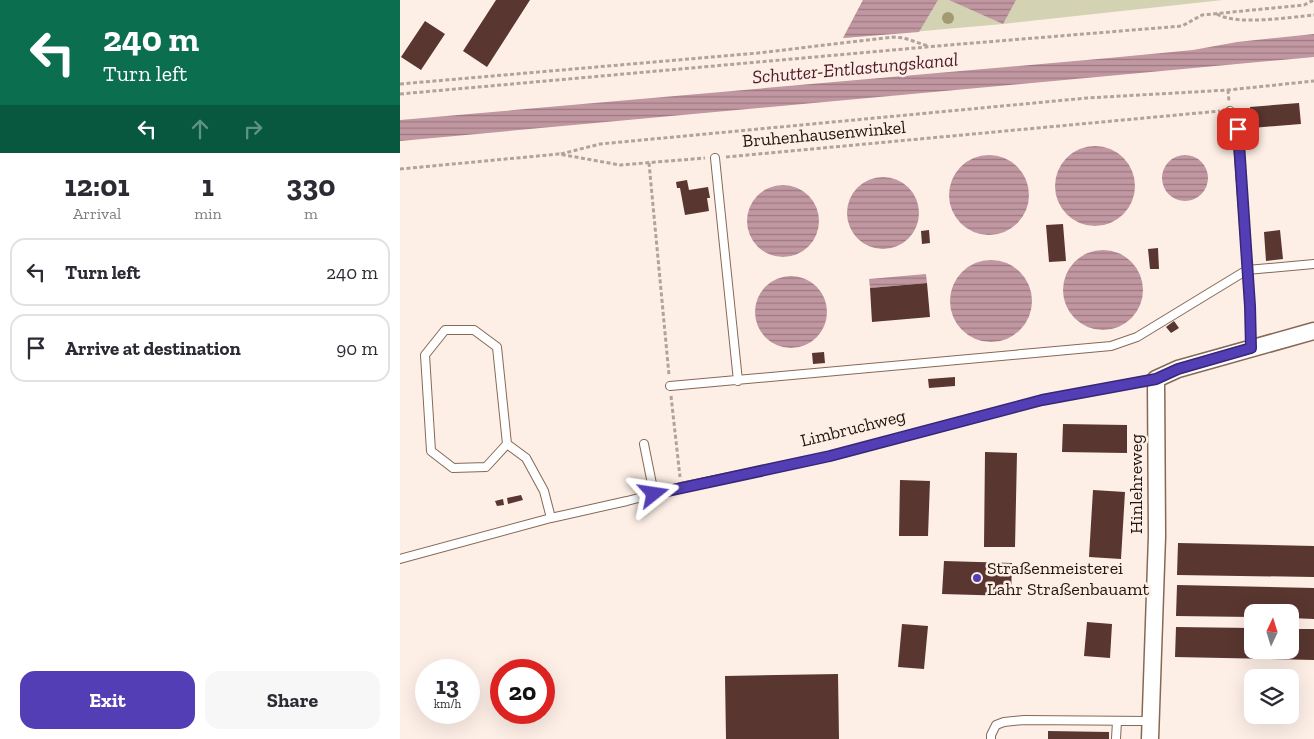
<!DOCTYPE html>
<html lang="en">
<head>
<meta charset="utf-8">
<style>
	:root { --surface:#fff; --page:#f7f7f7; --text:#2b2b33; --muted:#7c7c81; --line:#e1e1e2; --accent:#533eb6 }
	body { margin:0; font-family:"Zilla Slab",serif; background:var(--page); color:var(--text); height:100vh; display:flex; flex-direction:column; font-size:19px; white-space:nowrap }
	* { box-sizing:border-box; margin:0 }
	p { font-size:16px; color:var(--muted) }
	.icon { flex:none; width:28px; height:28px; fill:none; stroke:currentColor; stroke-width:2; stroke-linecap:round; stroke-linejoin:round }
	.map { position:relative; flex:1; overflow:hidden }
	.drawer { display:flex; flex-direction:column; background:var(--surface); width:400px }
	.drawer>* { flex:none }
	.top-card { background:#0b6e4f; color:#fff; overflow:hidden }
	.needle { width:32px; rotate:4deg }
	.fabs { position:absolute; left:844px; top:604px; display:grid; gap:10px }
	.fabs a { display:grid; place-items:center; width:55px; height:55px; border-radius:10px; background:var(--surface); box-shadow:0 5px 20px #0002; font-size:25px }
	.speed { position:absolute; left:15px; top:659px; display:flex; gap:10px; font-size:25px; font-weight:700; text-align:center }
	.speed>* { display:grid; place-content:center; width:65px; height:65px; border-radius:50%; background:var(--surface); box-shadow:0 5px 20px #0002; line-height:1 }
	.speed small { font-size:12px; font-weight:400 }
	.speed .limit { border:8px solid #d22; background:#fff; color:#111 }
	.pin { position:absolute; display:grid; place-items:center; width:42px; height:42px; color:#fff; margin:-21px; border-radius:10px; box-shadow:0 2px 8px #0006 }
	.me { position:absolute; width:55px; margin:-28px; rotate:75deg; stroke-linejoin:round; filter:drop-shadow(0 0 4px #0008) }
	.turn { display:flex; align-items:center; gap:18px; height:105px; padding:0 20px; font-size:22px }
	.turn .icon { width:65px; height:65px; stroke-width:2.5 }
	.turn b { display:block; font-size:35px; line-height:42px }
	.lanes { display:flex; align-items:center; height:48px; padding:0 20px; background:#0003; justify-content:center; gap:25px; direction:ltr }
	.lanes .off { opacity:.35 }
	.eta { display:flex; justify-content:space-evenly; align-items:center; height:85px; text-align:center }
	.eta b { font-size:30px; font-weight:700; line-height:35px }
	.primary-button { display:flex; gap:10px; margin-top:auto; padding:10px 20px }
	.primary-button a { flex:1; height:58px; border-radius:15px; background:var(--accent); color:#fff; font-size:20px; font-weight:700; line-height:58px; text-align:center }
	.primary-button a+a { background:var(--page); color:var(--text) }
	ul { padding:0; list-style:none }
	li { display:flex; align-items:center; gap:15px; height:68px; margin:0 10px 8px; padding:0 10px; border:2px solid var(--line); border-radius:15px }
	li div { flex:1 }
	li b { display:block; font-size:19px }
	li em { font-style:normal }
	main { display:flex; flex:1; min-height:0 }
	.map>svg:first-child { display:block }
</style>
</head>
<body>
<main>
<section class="drawer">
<div class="top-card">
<div class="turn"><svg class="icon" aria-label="left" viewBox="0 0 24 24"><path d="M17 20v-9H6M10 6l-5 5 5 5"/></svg><div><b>240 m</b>Turn left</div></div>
<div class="lanes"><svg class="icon" aria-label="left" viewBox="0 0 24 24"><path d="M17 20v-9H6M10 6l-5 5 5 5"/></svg><svg class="icon off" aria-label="ahead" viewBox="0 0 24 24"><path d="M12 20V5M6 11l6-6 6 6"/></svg><svg class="icon off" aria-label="right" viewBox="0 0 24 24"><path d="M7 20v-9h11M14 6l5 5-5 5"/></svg></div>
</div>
<div class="eta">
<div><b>12:01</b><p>Arrival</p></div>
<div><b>1</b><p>min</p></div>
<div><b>330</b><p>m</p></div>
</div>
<ul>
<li><svg class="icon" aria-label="left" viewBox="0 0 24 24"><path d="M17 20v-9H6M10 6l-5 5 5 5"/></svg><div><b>Turn left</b></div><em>240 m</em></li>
<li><svg class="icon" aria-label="arrive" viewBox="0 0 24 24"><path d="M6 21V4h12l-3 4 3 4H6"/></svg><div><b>Arrive at destination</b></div><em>90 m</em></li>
</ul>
<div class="primary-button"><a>Exit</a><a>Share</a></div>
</section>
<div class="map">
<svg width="914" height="739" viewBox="0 0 914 739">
	<defs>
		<pattern id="water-rules" width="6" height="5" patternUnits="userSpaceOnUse" patternTransform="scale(1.25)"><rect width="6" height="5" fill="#c197a1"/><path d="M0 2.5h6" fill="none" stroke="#9c7a82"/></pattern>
	</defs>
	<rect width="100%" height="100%" fill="#fdefe6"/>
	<path fill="#d3d3b3" d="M463 0H823L603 24 443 38Z"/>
	<path fill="url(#water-rules)" d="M463 0H538L519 32 443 38Z
		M549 0H616L603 24Z
		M914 34V57L0 141V120L709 58 793 50 837 42Z
		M655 186a40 40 0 1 1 80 0a40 40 0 1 1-80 0Z
		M549 195a40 40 0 1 1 80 0a40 40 0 1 1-80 0Z
		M762 178a23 23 0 1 1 46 0a23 23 0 1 1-46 0Z
		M447 213a36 36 0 1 1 72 0a36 36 0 1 1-72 0Z
		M347 221a36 36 0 1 1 72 0a36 36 0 1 1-72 0Z
		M663 290a40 40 0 1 1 80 0a40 40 0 1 1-80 0Z
		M550 301a41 41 0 1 1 82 0a41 41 0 1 1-82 0Z
		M526 274 527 283 470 288 469 279Z
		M355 312a36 36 0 1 1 72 0a36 36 0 1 1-72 0Z"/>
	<path fill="#593630" d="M96 0H130L87 67 63 51Z
		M25 21 45 34 21 70 1 57Z
		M899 103 901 124 852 128 850 107Z
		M287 180 289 190 308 187 310 198H307L309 211 285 215 280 188H277L276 182Z
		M663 224 666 261 649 262 646 225Z
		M529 230 530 243 522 244 521 231Z
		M880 230 883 259 866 261 864 232Z
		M758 248 759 269H750L748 249Z
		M527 283 530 317 472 322 470 288Z
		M774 321 779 328 771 333 766 327Z
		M424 352 425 363 413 364 412 353Z
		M555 377V386L529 388 528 379Z
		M663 424 727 425V453L662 452Z
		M585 452 617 453 615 547H584Z
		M500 480 530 481 528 536H499Z
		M693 490 725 492 721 559 689 557Z
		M121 495 123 500 108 504 107 498Z
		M103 499 104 505 97 506 95 501Z
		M778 543 914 546V577L777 575Z
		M544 561 612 563 611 596 542 594Z
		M777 585 914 588V619L890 618V612H852V617L776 616Z
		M687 622 712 624 710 658 684 656Z
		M502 624 528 626 524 669 498 667Z
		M776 627 852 628V650H890V629H914V660L775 657Z
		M438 674 439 739H326L325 676Z
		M648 731 709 732V739H648Z"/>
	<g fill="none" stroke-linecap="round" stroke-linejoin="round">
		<defs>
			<path id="service" d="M830 111 837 129 850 306 851 348
				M315 158 338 381
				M270 386 711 346 737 337 847 270 914 264
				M107 444 86 467 53 468 31 451 25 355 45 330H74L97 347 107 444 126 458 144 491 151 518
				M244 444 254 494
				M0 559 151 518 227 501 281 487 431 456 642 400 756 379
				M591 739V735L596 725 604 722 624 720 751 721
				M716 739 717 721"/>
			<path id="minor" d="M750 739 757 536 756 379 778 369 914 331"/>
		</defs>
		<use href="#service" stroke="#866955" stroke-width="10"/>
		<use href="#minor" stroke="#866955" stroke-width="19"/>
		<path stroke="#b1a39b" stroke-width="3" stroke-dasharray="4 2.5" stroke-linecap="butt" d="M817 14C836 26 891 17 914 15
			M0 84 358 53 493 37 504 38 528 46
			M828 90 829 102
			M0 94 549 45 782 26 802 15 904 5 914 0
			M161 154 200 144 687 98 828 90 914 81
			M326 157 820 111
			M249 163 269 375
			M0 169 159 154 220 165 305 158
			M271 396 280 477"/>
		<use href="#service" stroke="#fff" stroke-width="8"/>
		<use href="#minor" stroke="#fff" stroke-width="16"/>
	</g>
	<circle fill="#a29a73" cx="548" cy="18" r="6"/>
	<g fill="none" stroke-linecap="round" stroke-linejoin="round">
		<defs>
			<path id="route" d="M254 494 430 456 642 400 756 379 778 369 851 348 850 306 838 129"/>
		</defs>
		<use href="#route" stroke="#362876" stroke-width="12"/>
		<use href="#route" stroke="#533eb6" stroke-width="9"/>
	</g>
	<circle fill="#533eb6" stroke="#fdefe6" stroke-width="2" cx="577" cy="578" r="5"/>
	<g text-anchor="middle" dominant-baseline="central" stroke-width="5" stroke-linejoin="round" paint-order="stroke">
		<g font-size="18" fill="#22160f" stroke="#fdefe6">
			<text transform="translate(424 134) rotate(-5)">Bruhenhausenwinkel</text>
			<text transform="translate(453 428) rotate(-14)">Limbruchweg</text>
			<text transform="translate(736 484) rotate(-90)">Hinlehreweg</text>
		</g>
		<g font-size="18" fill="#22160f" stroke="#fdefe6" text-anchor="start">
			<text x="587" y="568">Straßenmeisterei<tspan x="587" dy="21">Lahr Straßenbauamt</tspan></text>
		</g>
		<g font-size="19" font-style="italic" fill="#4f1a2b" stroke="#fdefe6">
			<text transform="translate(455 68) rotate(-5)">Schutter-Entlastungskanal</text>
		</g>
	</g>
</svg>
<div class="fabs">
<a><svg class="needle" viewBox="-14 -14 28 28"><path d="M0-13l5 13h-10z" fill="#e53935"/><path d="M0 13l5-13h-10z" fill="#7c7c81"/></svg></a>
<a><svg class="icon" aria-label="layers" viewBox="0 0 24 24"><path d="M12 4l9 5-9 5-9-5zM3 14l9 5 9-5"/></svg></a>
</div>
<div class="speed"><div>13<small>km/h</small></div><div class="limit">20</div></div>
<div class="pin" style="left:838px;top:129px;background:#d93025"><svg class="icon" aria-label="arrive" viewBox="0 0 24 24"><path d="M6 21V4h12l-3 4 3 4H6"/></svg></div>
<svg class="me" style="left:254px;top:494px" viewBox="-20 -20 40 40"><path d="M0-17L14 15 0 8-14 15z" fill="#533eb6" stroke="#fff" stroke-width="4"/></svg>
</div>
</main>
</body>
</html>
